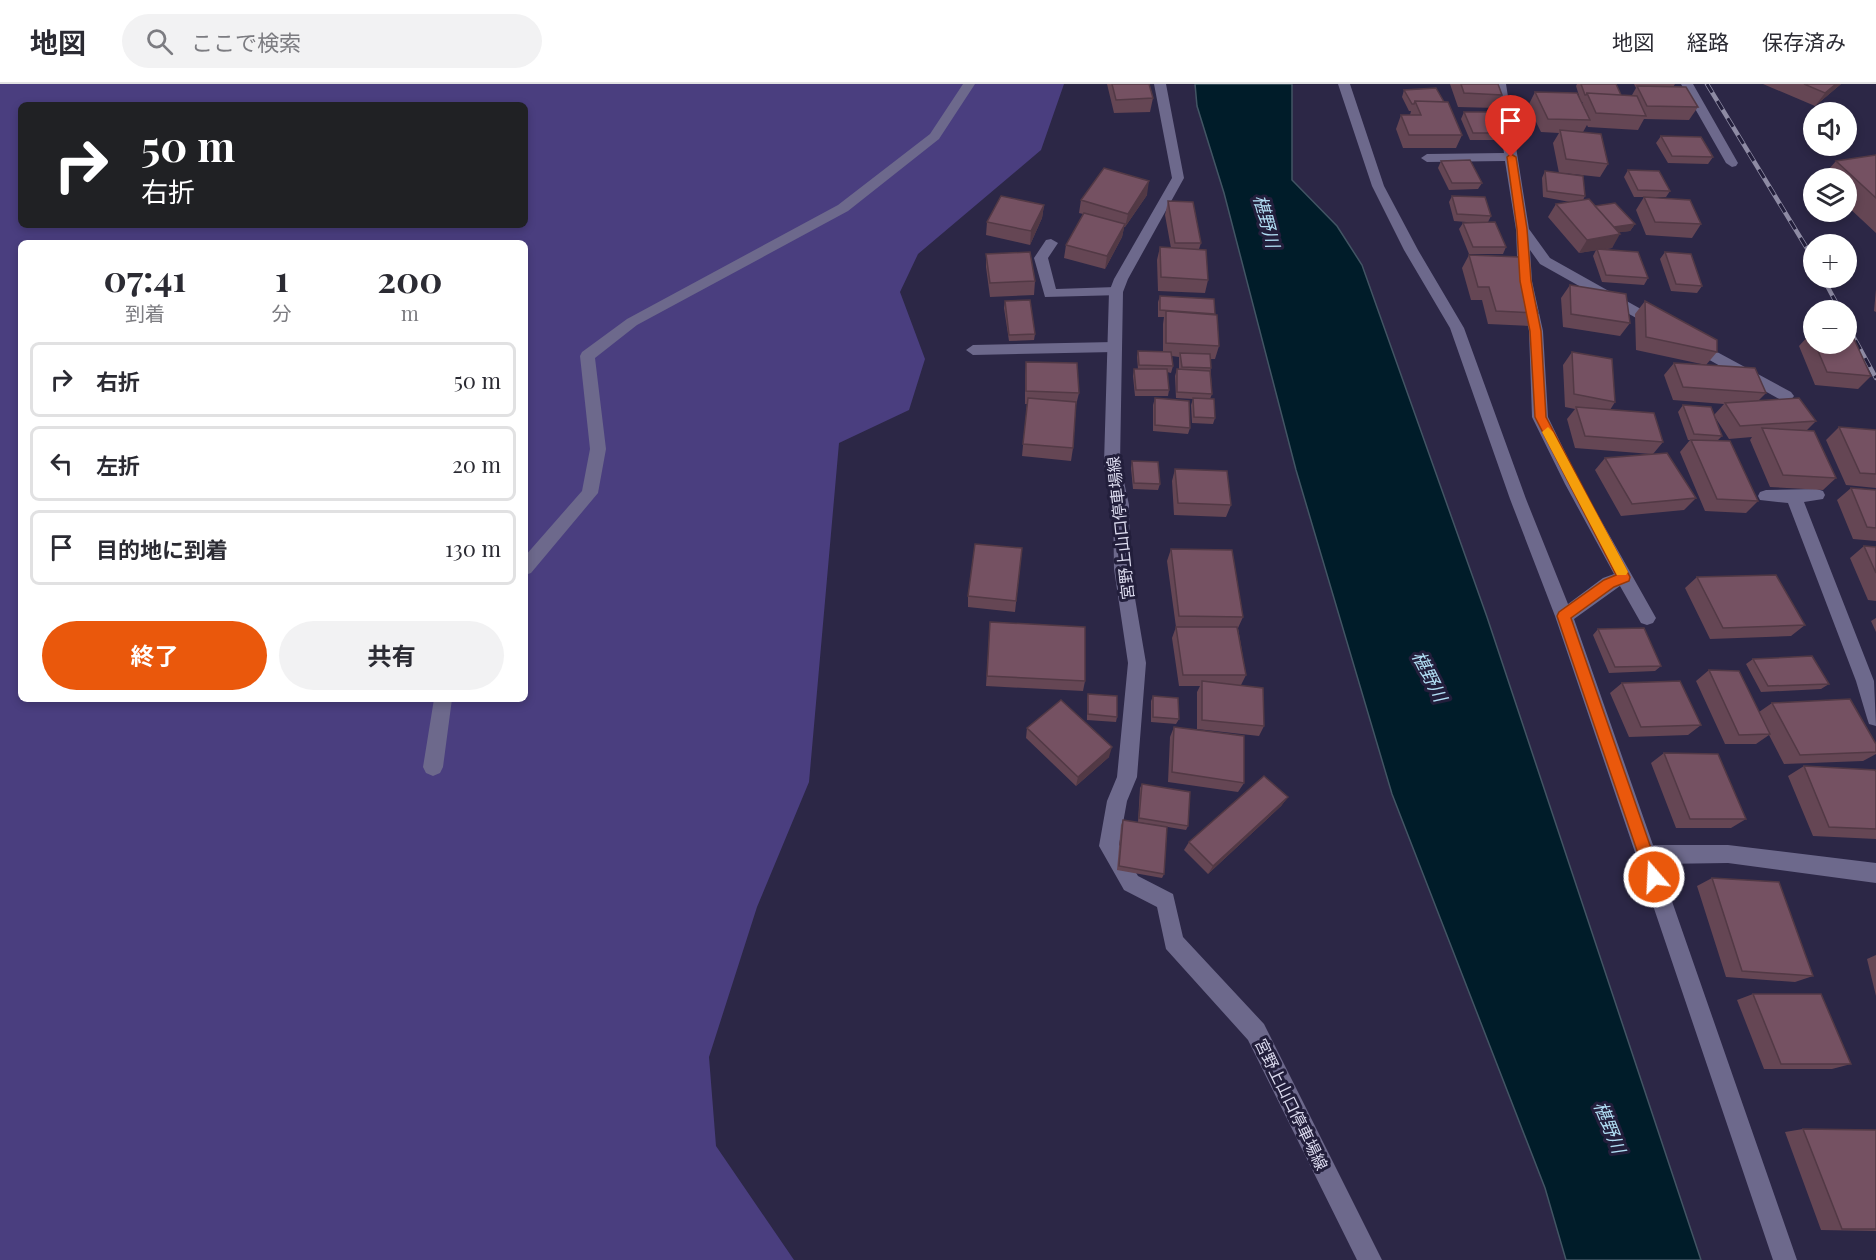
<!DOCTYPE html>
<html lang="ja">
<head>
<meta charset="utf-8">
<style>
	:root { --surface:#fff; --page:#f2f2f3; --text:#2b2b33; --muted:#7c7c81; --line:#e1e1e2; --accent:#ea580c }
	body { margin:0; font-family:"Playfair Display","Noto Sans JP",serif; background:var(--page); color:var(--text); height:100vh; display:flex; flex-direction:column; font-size:22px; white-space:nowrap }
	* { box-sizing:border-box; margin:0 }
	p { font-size:20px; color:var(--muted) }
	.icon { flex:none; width:33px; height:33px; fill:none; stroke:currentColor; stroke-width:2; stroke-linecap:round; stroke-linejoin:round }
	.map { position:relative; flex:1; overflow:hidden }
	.panel { position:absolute; left:18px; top:156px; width:510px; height:462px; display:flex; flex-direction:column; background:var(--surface); border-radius:9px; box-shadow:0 3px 9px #0003 }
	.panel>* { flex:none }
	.hud { position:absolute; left:18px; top:18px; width:510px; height:126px; border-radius:9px; box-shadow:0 3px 9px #0003; background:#202124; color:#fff; overflow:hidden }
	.tools { position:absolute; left:1803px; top:18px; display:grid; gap:12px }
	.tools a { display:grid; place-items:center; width:54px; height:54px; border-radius:50%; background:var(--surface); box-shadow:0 3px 9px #0003; font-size:30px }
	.pin { position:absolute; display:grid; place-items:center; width:51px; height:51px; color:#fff; margin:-62px -26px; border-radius:50% 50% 50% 0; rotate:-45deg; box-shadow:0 0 6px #0007 }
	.pin .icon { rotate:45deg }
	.me { position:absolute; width:66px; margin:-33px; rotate:341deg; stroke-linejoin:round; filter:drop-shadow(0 0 4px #0008) }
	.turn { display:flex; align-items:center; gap:21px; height:126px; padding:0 24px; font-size:27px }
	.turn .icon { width:78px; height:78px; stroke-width:2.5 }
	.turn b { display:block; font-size:42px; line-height:51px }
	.eta { display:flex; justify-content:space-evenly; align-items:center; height:102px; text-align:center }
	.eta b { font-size:36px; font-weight:700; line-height:42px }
	.cta { display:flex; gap:12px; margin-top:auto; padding:12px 24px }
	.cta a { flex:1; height:69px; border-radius:36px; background:var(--accent); color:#fff; font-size:24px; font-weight:700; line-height:69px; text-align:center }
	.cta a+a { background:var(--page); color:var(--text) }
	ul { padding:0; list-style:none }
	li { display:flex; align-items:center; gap:18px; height:75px; margin:0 12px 9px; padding:0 12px; border:3px solid var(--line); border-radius:9px }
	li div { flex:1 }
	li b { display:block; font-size:22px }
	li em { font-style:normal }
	header { display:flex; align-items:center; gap:36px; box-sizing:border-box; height:84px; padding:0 30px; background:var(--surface); border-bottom:2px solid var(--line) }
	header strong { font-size:28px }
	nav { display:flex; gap:33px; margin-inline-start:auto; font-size:21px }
	.search { width:420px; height:54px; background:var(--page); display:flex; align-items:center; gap:15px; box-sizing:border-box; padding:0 21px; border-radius:33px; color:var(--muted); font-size:22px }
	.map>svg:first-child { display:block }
</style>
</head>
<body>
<header>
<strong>地図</strong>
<div class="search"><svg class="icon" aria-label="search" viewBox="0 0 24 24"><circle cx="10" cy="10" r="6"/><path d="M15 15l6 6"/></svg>ここで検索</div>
<nav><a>地図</a><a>経路</a><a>保存済み</a></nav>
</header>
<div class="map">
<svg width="1876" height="1176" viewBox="0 0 1876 1176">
	<rect width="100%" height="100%" fill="#2c2746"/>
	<path fill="#4a3e7f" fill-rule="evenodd" d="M0 0H1064L1041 66 918 170 900 208 925 275 909 326 839 359 809 698 757 823 709 973 716 1062 794 1176H0ZM21 21H525V141H21ZM21 159H525V615H21Z"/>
	<path fill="#001c29" stroke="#425564" stroke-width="1.5" d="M1195 0H1292V96L1337 142 1362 181 1487 533 1701 1176H1566L1545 1104 1392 710 1296 386 1224 109 1197 22Z"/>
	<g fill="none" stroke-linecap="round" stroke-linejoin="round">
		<path fill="#6d698c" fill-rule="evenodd" d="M963 0H975L939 55 848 127 637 241 595 274 606 365 598 409 531 489 525 491V472L582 407 590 365 580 272 582 268 627 235 838 121 930 50Z
			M1338 0H1350L1384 102 1418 166 1464 244 1526 415 1568 520 1603 494 1614 490 1565 400 1532 333 1529 247 1518 197 1516 146 1505 77 1427 78 1421 74 1427 70 1504 69 1494 0H1506L1529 145 1550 174 1664 238 1666 241 1659 246 1654 244 1540 180 1530 166 1532 197 1543 247 1548 333 1580 399 1656 534 1653 539 1647 541 1641 539 1620 502 1574 535 1653 761H1728L1876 779V799L1728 779 1659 780 1797 1176H1773L1555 532 1510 415 1450 244 1404 166 1372 102Z
			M1681 0H1693L1738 79 1736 82 1732 83 1726 79Z
			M1051 155 1058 159 1048 174 1056 205 1116 203 1121 205 1123 208 1121 211 1045 213 1034 174 1046 156Z
			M1693 255 1791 308 1794 312 1791 316H1781L1688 264 1686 260Z
			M1114 258 1121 263 1114 268 973 271 966 266 973 261Z
			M1817 405 1823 407 1825 411 1823 415 1804 418 1874 597 1876 642 1869 640 1867 634 1856 597 1788 419 1760 416 1758 412 1760 408 1766 406Z
			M434 615H452L443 683 440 689 433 692 426 689 423 683Z"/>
		<path fill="#6d698c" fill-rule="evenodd" d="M1154 0H1166L1184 94 1128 195 1123 208 1120 379 1129 421 1130 485 1146 579 1137 693 1127 717 1119 761 1138 792 1173 810 1183 853 1264 940 1382 1176H1357L1248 956 1166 865 1157 823 1124 806 1099 762 1107 717 1117 693 1128 579 1114 485 1113 421 1104 379 1109 208 1114 195 1172 94Z"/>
		<defs>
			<path id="rail" d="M1707 0 1814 176
				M1823 194 1840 226
				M1846 239 1876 294"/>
		</defs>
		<use href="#rail" stroke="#8e8ba4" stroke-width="4.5"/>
		<use href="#rail" stroke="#221e3b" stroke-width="3" stroke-dasharray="10" stroke-linecap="butt"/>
	</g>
	<path fill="#654654" d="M1107 0H1149L1153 14 1150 28 1114 29Z
		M1450 0H1498L1502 11 1496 24 1458 23Z
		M1577 0H1616L1621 11H1632L1636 4 1634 0H1675L1673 3 1698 23 1689 36 1644 35 1638 46 1588 43 1587 41 1583 48 1608 80 1600 93 1563 89 1585 112 1583 116 1635 140 1630 147 1619 148 1612 164 1600 166 1648 194 1644 201 1602 198 1593 172 1596 166 1579 169 1548 133 1556 120 1570 118 1543 113 1542 94 1545 87 1559 89 1553 59 1559 49 1541 48 1528 22 1535 8 1582 19 1583 18H1581L1576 2Z
		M1763 0H1841L1815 22Z
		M1404 6 1462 51 1456 64H1403L1396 45 1401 31H1410L1411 27H1409L1402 13Z
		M1464 28 1506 49 1502 56H1470L1461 35Z
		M1661 52 1713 73 1708 80 1668 79 1656 59Z
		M1876 71V149L1846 121V94H1821L1836 77Z
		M1441 77 1482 99 1478 105 1449 106 1438 84Z
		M1628 86 1670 107 1666 113H1634L1624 93Z
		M1147 111 1125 143H1124L1122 153 1105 185 1064 174 1066 161 1083 130 1079 129 1081 116Z
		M1452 112 1491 132 1488 138 1506 163 1503 170H1469L1459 145 1463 139H1478L1454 137 1449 118Z
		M1644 113 1701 140 1692 154 1646 151 1636 126Z
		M1168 117 1201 159 1199 165 1208 196 1205 209 1158 207 1157 176 1160 163 1171 164 1165 131Z
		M1044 121 1042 134 1030 161 986 151 987 138Z
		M1665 168 1702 202 1697 209 1671 207 1660 175Z
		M986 170 1035 197 1034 211 990 213 986 183Z
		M1469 171 1538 229 1530 242 1488 240 1482 216H1471L1462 184Z
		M1570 201 1630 239 1620 252 1563 243 1561 214Z
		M1876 205V228L1874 227Z
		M1160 212 1215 230 1219 262 1215 275H1210L1212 310 1210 315 1215 334 1213 340 1192 339 1191 321 1193 315 1176 314 1175 292 1177 285H1179V273L1172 272 1173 282 1171 289 1167 288 1169 306 1168 312H1135L1133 292 1134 285H1138L1137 273 1138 267 1163 268V240L1164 233H1158V218Z
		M1005 217 1035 250 1034 256 1009 257 1004 224Z
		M1645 217 1717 268 1706 281 1636 266 1635 230Z
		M1811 249 1814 250V260H1846L1871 292 1858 305 1815 301 1799 262Z
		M1572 268 1615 318 1610 326 1663 358 1653 370 1696 414 1684 426 1621 432 1595 386 1605 374 1651 370 1575 364 1567 335 1575 325 1565 323 1563 281Z
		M1026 278 1079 309 1076 321 1073 364 1071 377 1022 372 1027 320H1025V291Z
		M1674 279 1766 309 1759 316 1816 337 1807 346 1836 394 1823 406 1770 403 1750 356 1752 353 1729 355 1715 333 1722 352 1717 357 1758 417 1746 429 1705 427 1680 368 1690 356H1688L1678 328 1683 321 1714 331 1724 320 1673 316 1664 291Z
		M1155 314 1190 344 1188 350 1153 347V321Z
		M1839 343 1876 346V404L1846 401 1826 356Z
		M1132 377 1160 400 1158 406 1133 405 1131 384Z
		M1175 385 1231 421 1226 433 1174 431 1172 397Z
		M1851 404 1876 406V457L1853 455 1837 416Z
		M1864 462 1876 463V517L1868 516 1850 474Z
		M1022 464 1015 528 968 523V512Z
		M1171 465 1243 533 1238 544 1246 591 1241 601 1264 642 1259 652 1197 645V608L1200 602H1179L1172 554 1176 543 1167 477Z
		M1697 493 1805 541 1791 552 1710 555 1685 504Z
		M1876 534V548L1871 537Z
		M990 538 1085 597 1083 607 986 602Z
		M1598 545 1661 582 1655 587 1609 589 1593 551Z
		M1753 575 1829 600 1821 605 1761 608 1746 580Z
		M1709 586 1759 628 1772 619 1876 660V670L1863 677 1784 680 1769 651 1756 660H1725L1696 597Z
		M1622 599 1701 641 1688 651 1629 653 1610 609Z
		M1088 610 1117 633 1116 638 1087 636V615Z
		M1153 612 1179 635 1176 640 1151 638V617Z
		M1174 643 1244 699 1238 708 1168 698 1170 653Z
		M1027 644 1109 673 1076 702 1026 654Z
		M1664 669 1746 735 1731 744H1676L1651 679Z
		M1804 682 1876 688V755L1813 752 1788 692Z
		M1142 700 1188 742 1186 746 1138 738 1140 704Z
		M1288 713 1281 722 1208 790 1184 766 1189 758Z
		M1123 736 1164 790 1162 794 1117 786 1121 741Z
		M1712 794 1813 892 1795 898 1726 893 1697 802Z
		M1876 871V912L1867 875Z
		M1753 910 1851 980 1832 985H1764L1737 916Z
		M1803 1045 1876 1046V1147L1821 1146 1785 1048Z"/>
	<path fill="#523945" d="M1836 0H1841L1815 22 1825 9Z
		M1149 97 1147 111 1125 143 1128 130Z
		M1044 121 1042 134 1030 161 1031 147Z
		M1125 140 1122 153 1105 185 1107 172Z
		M1635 140 1630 147 1607 150 1612 143Z
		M1620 150 1612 164 1579 169 1587 156Z
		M1112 663 1109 673 1076 702 1078 693Z
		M1288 713 1281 722 1208 790 1213 782Z"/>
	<path fill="#755162" stroke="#523945" stroke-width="1.5" d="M1112 0H1149L1153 14 1116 16Z
		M1461 0H1498L1502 11 1464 9Z
		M1581 0H1616L1621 11 1587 9 1586 11H1585Z
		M1804 0H1836L1825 9Z
		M1637 2 1686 3 1698 23 1647 22Z
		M1436 4 1444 18 1415 17 1414 20H1412L1404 6Z
		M1535 8 1577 9 1590 36 1548 35Z
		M1587 9 1637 12 1646 32 1596 29Z
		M1415 17 1448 18 1462 51H1409L1401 31H1421Z
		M1464 28H1495L1506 49H1473Z
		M1560 46 1601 50 1608 80 1566 75Z
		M1661 52 1701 53 1713 73 1672 72Z
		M1876 71V114L1836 77Z
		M1470 76 1482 99H1452L1441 77Z
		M1104 84 1149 97 1128 130 1081 116Z
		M1628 86 1659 87 1670 107 1638 106Z
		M1545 87 1583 92 1585 112 1547 107Z
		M1001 112 1044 121 1031 147 987 138Z
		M1452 112 1485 113 1491 132 1457 130Z
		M1644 113 1690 116 1701 140 1655 138Z
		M1589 115 1620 150 1587 156 1556 120Z
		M1168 117 1193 118 1201 159H1175Z
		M1615 119 1635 140 1614 143 1595 122Z
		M1084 129 1125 140 1107 172 1066 161Z
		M1495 138 1506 163H1473L1463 139Z
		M1160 163 1206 166 1208 196 1161 193Z
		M1597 165 1638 168 1648 194 1606 191Z
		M1030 168 1035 197 990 199 986 170Z
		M1665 168 1691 170 1702 202 1676 200Z
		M1469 171 1520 173 1538 229 1496 227 1489 203H1478Z
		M1570 201 1626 210 1630 239 1571 230Z
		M1160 212 1214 215 1215 230 1160 226Z
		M1030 216 1035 250 1009 251 1005 217Z
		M1645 217 1717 256V268L1646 253Z
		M1166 227 1217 231 1219 262 1166 259Z
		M1846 252 1853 253 1871 292 1827 288 1815 260H1846Z
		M1138 267 1171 268 1173 282 1139 281Z
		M1572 268 1612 275 1615 318 1574 310Z
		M1180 269 1210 270 1211 284 1182 283Z
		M1026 278 1077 279 1079 309 1026 307Z
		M1674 279 1755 284 1766 309 1683 303Z
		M1134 285H1167L1169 306H1136Z
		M1177 285 1210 287 1212 310 1177 308Z
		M1028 314 1076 318 1073 364 1023 360Z
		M1155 314 1189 317 1190 344 1155 341Z
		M1193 314 1214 315 1215 334 1194 333Z
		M1799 314 1816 337 1740 342 1725 319Z
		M1683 321 1711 323 1722 352 1694 350Z
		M1576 323 1654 329 1663 358 1585 352Z
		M1839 343 1876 346V390L1860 389Z
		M1762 344 1814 347 1836 394 1783 391Z
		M1691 356 1730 357 1758 417 1717 415Z
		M1667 369 1696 414 1632 420 1605 374Z
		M1132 377 1158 378 1160 400 1134 399Z
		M1175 385 1227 387 1231 421 1178 419Z
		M1851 404 1876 406V444L1867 443Z
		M975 460 1022 464 1016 517 968 512Z
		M1864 462 1876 463V489Z
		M1171 465 1232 466 1243 533 1179 532Z
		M1776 491 1805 541 1723 544 1697 493Z
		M990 538 1085 543V597L987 592Z
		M1176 543H1237L1246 591H1183Z
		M1644 544 1661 582 1615 583 1598 545Z
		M1812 572 1829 600 1768 602 1753 575Z
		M1709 586 1739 587 1770 650 1739 651Z
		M1202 597 1263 604 1264 642 1202 636Z
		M1680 597 1701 641 1641 643 1622 599Z
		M1088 610 1117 612V633L1088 630Z
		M1153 612 1178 614 1179 635 1153 633Z
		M1850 615 1876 660V668L1800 671 1772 619Z
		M1061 616 1112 663 1078 693 1027 644Z
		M1174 643 1244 652V699L1172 688Z
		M1664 669 1718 670 1746 735H1690Z
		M1804 682 1875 686 1876 688V745L1829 743Z
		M1264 692 1288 713 1213 782 1189 758Z
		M1142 700 1190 708 1188 742 1139 734Z
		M1123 736 1167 743 1164 790 1119 782Z
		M1712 794 1779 798 1813 892 1742 887Z
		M1753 910H1821L1851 980H1781Z
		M1803 1045 1876 1046V1145H1842Z"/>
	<path fill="#ea580c" stroke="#983908" stroke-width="1.5" d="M1511 70 1516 73 1527 145 1531 197 1541 247 1546 333 1630 493 1629 497 1614 503 1571 534 1661 793 1659 799 1654 801 1648 799 1646 793 1557 532 1559 528 1604 496 1616 491 1535 333 1530 247 1520 197 1517 145 1507 73Z"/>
	<path fill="#f59e0b" d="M1548 343 1553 348 1626 484 1628 488 1626 491H1617L1542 348Z"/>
	<g text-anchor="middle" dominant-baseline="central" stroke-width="6" stroke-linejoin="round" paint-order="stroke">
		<g font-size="16" fill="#dcdbef" stroke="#221e3b">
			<text transform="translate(1120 444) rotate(-96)">宮野上山口停車場線</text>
			<text transform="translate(1292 1020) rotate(64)">宮野上山口停車場線</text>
		</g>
		<g font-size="18" font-style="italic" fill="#b1def4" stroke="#221e3b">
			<text transform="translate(1267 137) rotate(75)">椹野川</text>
			<text transform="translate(1430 592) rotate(63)">椹野川</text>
			<text transform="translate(1610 1043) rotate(68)">椹野川</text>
		</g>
	</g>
</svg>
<div class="tools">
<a><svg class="icon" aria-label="sound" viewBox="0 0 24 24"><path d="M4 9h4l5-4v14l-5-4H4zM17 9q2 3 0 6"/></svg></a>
<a><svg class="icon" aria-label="layers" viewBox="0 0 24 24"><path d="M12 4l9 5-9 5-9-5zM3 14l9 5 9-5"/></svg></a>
<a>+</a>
<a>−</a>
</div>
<div class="pin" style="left:1511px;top:73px;background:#d93025"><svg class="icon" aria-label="arrive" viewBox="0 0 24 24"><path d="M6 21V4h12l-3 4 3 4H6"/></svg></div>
<svg class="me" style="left:1654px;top:793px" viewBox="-20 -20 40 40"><circle r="17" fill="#ea580c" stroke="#fff" stroke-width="3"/><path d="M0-11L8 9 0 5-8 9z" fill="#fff"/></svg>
<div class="hud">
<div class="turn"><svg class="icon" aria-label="right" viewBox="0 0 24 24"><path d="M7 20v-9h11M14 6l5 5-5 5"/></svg><div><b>50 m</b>右折</div></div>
</div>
<section class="panel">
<div class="eta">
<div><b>07:41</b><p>到着</p></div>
<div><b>1</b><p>分</p></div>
<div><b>200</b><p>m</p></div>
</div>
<ul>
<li><svg class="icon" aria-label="right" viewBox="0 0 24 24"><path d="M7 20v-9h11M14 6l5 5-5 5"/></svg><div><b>右折</b></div><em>50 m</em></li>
<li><svg class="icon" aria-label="left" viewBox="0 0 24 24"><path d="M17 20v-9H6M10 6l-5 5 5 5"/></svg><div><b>左折</b></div><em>20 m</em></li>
<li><svg class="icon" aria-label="arrive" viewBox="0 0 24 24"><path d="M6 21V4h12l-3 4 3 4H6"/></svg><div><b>目的地に到着</b></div><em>130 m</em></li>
</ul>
<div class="cta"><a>終了</a><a>共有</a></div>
</section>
</div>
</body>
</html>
